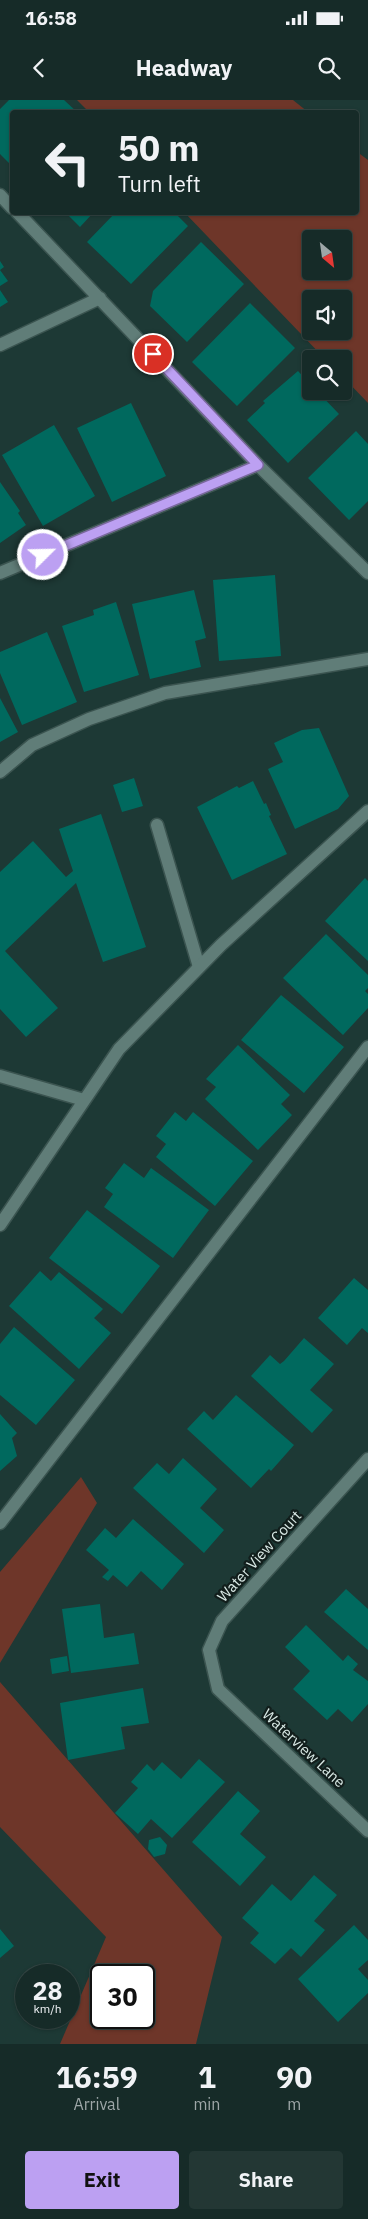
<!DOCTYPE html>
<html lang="en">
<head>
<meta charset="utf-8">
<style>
	:root { --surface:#162b28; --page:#233734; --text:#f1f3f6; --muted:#9ea7a8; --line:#354745; --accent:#bca0f2 }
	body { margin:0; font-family:"IBM Plex Sans",sans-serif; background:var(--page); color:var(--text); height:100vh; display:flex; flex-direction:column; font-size:19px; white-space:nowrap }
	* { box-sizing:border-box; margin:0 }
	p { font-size:16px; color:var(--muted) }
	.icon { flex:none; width:28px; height:28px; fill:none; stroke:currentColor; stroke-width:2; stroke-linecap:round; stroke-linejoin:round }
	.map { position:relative; height:1944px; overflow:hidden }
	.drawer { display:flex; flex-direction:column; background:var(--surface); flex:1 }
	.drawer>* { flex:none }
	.top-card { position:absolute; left:10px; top:10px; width:349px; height:105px; border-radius:5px; box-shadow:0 1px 4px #0004,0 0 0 1px var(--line); background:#162b28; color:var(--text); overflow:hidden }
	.needle { width:32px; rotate:151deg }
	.controls { position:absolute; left:302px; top:130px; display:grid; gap:10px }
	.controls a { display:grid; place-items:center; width:50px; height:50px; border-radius:5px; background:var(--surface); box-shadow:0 1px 4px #0004,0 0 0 1px var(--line); font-size:25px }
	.speed { position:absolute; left:15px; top:1864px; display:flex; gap:10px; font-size:25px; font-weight:700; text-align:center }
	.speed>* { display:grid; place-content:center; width:65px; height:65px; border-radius:50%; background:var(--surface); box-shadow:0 1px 4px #0004,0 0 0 1px var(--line); line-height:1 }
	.speed small { font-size:12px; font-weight:400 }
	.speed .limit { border:2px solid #111; border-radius:8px; background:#fff; color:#111 }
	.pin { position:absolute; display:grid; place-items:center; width:42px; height:42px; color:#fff; margin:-21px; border:2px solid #fff; border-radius:50%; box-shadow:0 1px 5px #0007 }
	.me { position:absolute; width:55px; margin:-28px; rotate:67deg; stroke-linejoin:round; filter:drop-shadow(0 0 4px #0008) }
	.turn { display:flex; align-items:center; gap:18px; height:105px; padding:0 25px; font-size:22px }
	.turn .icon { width:65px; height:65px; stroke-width:2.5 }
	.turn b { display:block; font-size:35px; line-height:42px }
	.eta { display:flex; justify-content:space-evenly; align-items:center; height:85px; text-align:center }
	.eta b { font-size:30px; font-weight:700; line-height:35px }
	.primary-button { display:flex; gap:10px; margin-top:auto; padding:10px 25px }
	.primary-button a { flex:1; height:58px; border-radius:5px; background:var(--accent); color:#111; font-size:20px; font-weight:700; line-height:58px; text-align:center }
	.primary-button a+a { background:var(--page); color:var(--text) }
	.status { display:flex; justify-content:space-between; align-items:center; height:35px; padding:0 25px; background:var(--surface); direction:ltr }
	.status svg { height:14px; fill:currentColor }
	header { display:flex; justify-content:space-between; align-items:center; height:65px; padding:0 25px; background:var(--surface); font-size:22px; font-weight:700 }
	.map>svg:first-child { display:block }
</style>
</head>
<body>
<div class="status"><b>16:58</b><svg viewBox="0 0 49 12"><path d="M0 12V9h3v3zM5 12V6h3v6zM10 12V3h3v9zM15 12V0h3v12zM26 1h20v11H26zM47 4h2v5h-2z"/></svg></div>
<header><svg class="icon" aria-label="back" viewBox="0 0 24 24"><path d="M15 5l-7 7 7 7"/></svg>Headway<svg class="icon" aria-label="search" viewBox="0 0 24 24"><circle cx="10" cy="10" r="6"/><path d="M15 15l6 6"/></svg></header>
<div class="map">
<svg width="368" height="1944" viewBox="0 0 368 1944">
	<rect width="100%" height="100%" fill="#1d3935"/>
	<path fill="#6e3629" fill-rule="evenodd" d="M77 0H293L308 12H89Z
		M356 51 368 60V303L344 278V259H325L185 113 356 112ZM311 139H344V171H311ZM311 199H344V231H311Z
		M81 1377 97 1403 0 1563V1472Z
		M0 1582 222 1837 196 1944H60L106 1837 0 1727ZM101 1875H144V1918H101Z"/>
	<path fill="#00695e" d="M9 0H64L77 12H12V66L0 54V9Z
		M65 112H94L80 127Z
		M116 112H174L188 126 131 184 87 142Z
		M201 142 244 184 187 242 150 206 153 191Z
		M0 161 4 167 0 170 8 181 0 186Z
		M0 190 8 202 0 207Z
		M250 203 295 248 237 306 192 262Z
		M298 271 311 285V291H317L339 314 288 363 247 320 265 303 263 301Z
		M131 303 166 376 112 402 77 328Z
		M54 325 95 396 43 426 2 355Z
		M356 331 368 344V401L349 420 308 378Z
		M0 382 20 411 18 413 26 425 0 443Z
		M275 475 281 556 219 561 213 480Z
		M194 490 206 538 195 541 201 567 150 579 132 504Z
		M116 502 139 575 84 592 62 526 94 515 93 510Z
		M47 532 77 602 22 625 0 573V552Z
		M0 598 18 632 0 642Z
		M319 628 349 696 338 709 295 729 268 669 283 662 274 643 302 630Z
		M134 678 143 706 122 712 113 685Z
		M253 681 264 704 266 703 271 715 269 716 287 754 232 780 197 707 237 686 239 688Z
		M101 714 146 847 103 862 76 783 5 851 58 908 26 937 0 909V772L33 741 66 777 73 771 59 729Z
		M365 778 368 781V861L325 821Z
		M326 834 368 875V888L365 891 368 894V908L343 935 283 878Z
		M281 895 344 947 304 993 241 940Z
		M238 945 290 995 281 1004 292 1015 258 1050 205 999 216 987 206 979Z
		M175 1012 186 1021 193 1012 253 1061 215 1106 156 1057 166 1044 156 1036Z
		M124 1063 144 1078 151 1068 209 1110 173 1158 104 1107 113 1094 105 1088Z
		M87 1110 160 1166 122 1214 49 1158Z
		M40 1171 51 1181 59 1172 103 1209 94 1218 111 1233 79 1269 9 1206Z
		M354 1178 368 1190V1233L362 1228 347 1245 318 1218Z
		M14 1227 75 1280 36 1325 0 1295V1244Z
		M304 1238 334 1264 310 1290 333 1310 312 1333 251 1276 270 1255 280 1264 284 1261Z
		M236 1295 294 1345 271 1371 269 1369 251 1388 187 1329 204 1311 213 1320Z
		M0 1314 17 1333 12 1338 17 1356 0 1371Z
		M183 1358 217 1389 200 1408 224 1430 204 1453 133 1388 157 1363 169 1374Z
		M133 1419 184 1464 162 1490 141 1471 127 1487 113 1475 108 1481 102 1477 109 1470 86 1450 105 1428 116 1438Z
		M346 1489 368 1509V1550L324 1512Z
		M100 1504 104 1538 134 1533 139 1564 71 1573 62 1509Z
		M306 1525 343 1561 348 1555 358 1564 353 1570 368 1581V1604L352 1622 338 1609 327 1620 293 1589 310 1571 285 1547Z
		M67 1556 69 1571 52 1574 50 1559Z
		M143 1588 149 1623 121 1627 125 1649 68 1660 60 1603Z
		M199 1659 225 1682 172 1738 151 1719 138 1734 115 1713 138 1688 131 1682 147 1664 154 1671 162 1662 181 1679Z
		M238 1691 260 1711 240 1734 266 1757 240 1786 192 1742Z
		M160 1737 167 1745 165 1754 154 1757 148 1749 149 1740Z
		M314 1775 337 1795 314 1821 325 1830 301 1857 291 1848 275 1864 250 1843 259 1833 242 1818 272 1784 291 1801Z
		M354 1825 368 1840V1860L358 1869 368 1880V1893L338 1922 298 1879Z
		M0 1829 14 1846 0 1858Z"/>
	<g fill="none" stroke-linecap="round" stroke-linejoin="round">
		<defs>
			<path id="service" d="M157 725 199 867
				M0 976 84 1000"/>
			<path id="minor" d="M0 95 12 108
				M17 112 258 365 368 473
				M0 245 100 198
				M0 473 258 365
				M0 672 32 645 89 619 165 593 368 559
				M0 1125 119 949 221 845 368 711
				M368 1359 222 1521 209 1550 218 1589 368 1731
				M0 1423 368 947"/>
		</defs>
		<use href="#service" stroke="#3b5450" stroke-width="15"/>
		<use href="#minor" stroke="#3b5450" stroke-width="15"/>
		<use href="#service" stroke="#607d78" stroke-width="12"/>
		<use href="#minor" stroke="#607d78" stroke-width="12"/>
	</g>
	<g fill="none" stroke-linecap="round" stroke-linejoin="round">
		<defs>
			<path id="route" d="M43 455 258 365 153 254"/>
		</defs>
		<use href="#route" stroke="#7a689d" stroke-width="12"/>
		<use href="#route" stroke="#bca0f2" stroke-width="9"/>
	</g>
	<g text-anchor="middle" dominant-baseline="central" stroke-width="4.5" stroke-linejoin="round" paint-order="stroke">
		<g font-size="15" fill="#d9e9e5" stroke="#121e1c">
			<text transform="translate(259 1456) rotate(-48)">Water View Court</text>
			<text transform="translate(304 1648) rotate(43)">Waterview Lane</text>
		</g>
	</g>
</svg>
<div class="controls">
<a><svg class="needle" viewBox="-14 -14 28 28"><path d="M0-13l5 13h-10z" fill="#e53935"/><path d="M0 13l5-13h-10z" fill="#9ea7a8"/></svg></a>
<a><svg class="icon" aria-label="sound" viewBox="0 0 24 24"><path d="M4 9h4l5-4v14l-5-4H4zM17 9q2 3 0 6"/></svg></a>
<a><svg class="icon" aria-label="search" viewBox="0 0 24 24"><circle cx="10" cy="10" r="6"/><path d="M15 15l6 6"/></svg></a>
</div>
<div class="speed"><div>28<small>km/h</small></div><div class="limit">30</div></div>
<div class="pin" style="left:153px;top:254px;background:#d93025"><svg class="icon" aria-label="arrive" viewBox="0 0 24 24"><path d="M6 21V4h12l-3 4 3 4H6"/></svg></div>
<svg class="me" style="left:43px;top:455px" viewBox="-20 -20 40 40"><circle r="17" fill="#bca0f2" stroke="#fff" stroke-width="3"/><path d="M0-11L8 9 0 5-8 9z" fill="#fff"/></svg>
<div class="top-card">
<div class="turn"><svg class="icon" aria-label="left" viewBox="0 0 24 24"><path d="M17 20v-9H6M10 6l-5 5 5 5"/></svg><div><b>50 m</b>Turn left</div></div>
</div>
</div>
<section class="drawer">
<div class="eta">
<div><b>16:59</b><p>Arrival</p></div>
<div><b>1</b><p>min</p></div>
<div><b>90</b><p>m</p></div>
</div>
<div class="primary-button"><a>Exit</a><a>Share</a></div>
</section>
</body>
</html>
